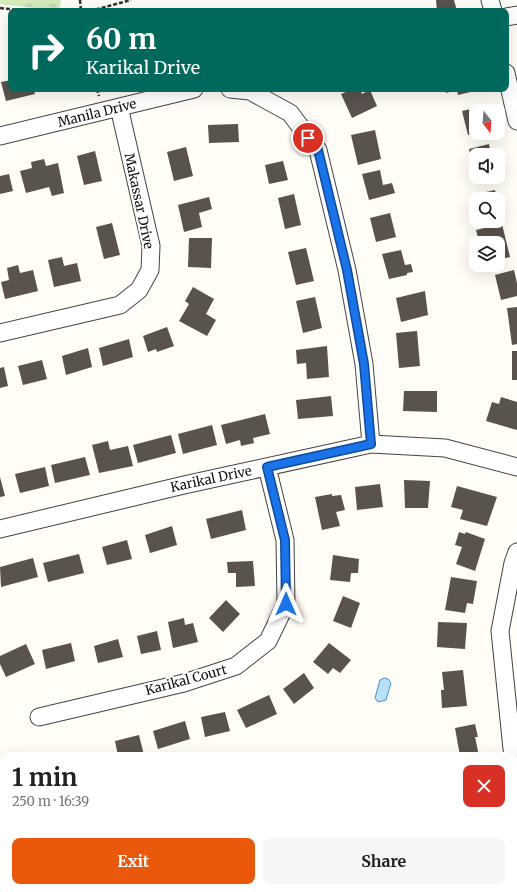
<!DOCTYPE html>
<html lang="en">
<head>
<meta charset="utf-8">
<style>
	:root { --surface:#fff; --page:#f6f6f6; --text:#202124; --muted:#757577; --accent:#ea580c }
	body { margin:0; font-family:Merriweather,serif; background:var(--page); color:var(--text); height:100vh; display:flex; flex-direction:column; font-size:15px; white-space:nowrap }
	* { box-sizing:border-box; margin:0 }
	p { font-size:13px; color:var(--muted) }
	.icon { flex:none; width:22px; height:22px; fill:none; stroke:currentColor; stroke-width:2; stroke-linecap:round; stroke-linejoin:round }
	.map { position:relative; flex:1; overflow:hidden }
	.drawer { position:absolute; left:0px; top:752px; width:517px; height:140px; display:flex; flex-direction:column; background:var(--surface); border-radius:12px 12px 0 0; box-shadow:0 4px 16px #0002 }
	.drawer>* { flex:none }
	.banner { position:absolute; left:8px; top:8px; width:501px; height:84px; border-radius:8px; box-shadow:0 4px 16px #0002; background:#00695c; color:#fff; overflow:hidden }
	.needle { width:26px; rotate:163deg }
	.fabs { position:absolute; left:469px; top:104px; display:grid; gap:8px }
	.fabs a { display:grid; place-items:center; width:36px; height:36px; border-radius:8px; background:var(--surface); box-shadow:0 4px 16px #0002; font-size:20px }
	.pin { position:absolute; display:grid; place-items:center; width:34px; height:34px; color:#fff; margin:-17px; border:2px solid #fff; border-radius:50%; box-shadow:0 1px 4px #0007 }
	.me { position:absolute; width:44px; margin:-22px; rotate:0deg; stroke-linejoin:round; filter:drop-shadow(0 0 3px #0008) }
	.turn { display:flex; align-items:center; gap:14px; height:84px; padding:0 12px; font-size:18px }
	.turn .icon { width:52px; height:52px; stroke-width:2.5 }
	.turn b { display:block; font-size:28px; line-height:34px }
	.round { display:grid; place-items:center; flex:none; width:42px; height:42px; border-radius:8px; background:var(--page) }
	.headline { display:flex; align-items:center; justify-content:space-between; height:68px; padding:0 12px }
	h1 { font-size:24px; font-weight:700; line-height:30px }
	.primary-button { display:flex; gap:8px; margin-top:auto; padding:8px 12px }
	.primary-button a { flex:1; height:46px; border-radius:8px; background:var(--accent); color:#fff; font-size:16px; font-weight:700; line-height:46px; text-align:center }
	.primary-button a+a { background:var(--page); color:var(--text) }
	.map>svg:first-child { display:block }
</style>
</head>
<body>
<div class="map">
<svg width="517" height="892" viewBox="0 0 517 892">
	<defs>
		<pattern id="park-tufts" width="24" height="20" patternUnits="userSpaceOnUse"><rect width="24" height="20" fill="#d5ebbd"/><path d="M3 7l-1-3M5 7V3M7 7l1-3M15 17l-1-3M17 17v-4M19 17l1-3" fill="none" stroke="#b6c8a1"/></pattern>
	</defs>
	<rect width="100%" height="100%" fill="#fffdf5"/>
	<path fill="url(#park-tufts)" d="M0 0H61L59 11 0 4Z"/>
	<path fill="#b9e0f7" stroke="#3f96cf" d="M384 678 388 679 391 683 386 700 378 702 375 698 380 680Z"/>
	<path fill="#5a524d" d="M436 0H454L457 11H437Z
		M11 80V89H34L35 94 6 101 1 82Z
		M353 89H360L362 94 370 90 377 106 352 118 341 94Z
		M445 89H479V90L458 95 457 90 446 93Z
		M480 107 481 111H476V133L468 135 462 111Z
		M238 124 239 142 209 143 208 125Z
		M375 130 381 159 358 165 351 135Z
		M489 144 491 155H476L475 177 469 149Z
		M186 147 193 176 174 181 167 152Z
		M95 151 102 181 84 185 77 156Z
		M44 159 46 166 58 163 64 193 52 196 49 187 26 193 20 171 32 168 31 162Z
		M283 161 288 180 269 184 265 165Z
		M380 170 383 185 392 183 395 193 369 200 362 174Z
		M9 174 13 191 0 194V176Z
		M495 190 497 199H478L477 194Z
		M294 194 301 225 285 229 278 198Z
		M209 197 212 209 199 213 202 227 184 232 178 205Z
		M390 213 396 237 376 242 370 218Z
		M112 223 120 255 104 259 96 227Z
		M502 224 510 257 498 260V243H476L475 249 473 239 478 238 476 230Z
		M189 238H212L211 268 188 267Z
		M306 248 314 281 296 285 288 252Z
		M401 250 405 265 411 264 413 272 407 273V275L389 279 382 254Z
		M62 257 64 266 77 263 81 281 54 287 48 260Z
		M18 265 20 273 33 270 38 291 5 299 1 282 9 280 7 268Z
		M514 270 517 283V296L501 300 495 275Z
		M193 287 214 299 206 314 216 320 207 336 179 321 189 304 185 301Z
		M425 291 428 315 401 322 396 298Z
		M315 297 322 328 303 333 296 301Z
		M517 307V344L512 345 507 308Z
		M167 327 174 346 157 352 156 349 148 352 143 336Z
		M417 331 420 366 399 368 396 333Z
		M129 339 133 357 103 366 99 348Z
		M327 346 329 377 307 379 306 363 297 364 296 350Z
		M88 348 92 367 66 375 62 356Z
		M512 351H517V380H512Z
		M42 360 47 379 23 385 18 366Z
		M4 367 8 386 0 388V368Z
		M404 391H437V412L403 411Z
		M331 396 333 416 298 419 296 400Z
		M501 397 517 402V430L486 421 492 402 499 404Z
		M265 414 270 434 253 438 254 443 241 446 240 440 226 444 221 425Z
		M212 425 217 445 183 454 178 434Z
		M171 435 176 453 138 463 133 445Z
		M108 441 110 450 128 446 133 466 99 473 92 445Z
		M85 457 90 475 55 483 51 465Z
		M45 467 49 486 20 493 15 474Z
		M0 477 5 496 0 497Z
		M404 480 430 481 428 508H405Z
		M380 484 383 507 357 510 355 487Z
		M457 486 497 497 487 526 460 519 463 510 451 507Z
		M332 494V496L341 495 345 510 336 512 340 526 322 530 315 497Z
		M242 510 246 530 211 539 206 519Z
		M172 526 177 545 150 553 145 535Z
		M459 532 465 534 466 532 485 539 475 571 456 564 462 547 455 545Z
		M127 540 132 559 107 565 102 547Z
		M79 554 84 573 48 582 43 563Z
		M333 555 359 559 358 573H351L350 582 330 580Z
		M33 558 38 577 1 587 0 567Z
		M253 561 255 586 236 587V573H228L227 562Z
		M451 577 477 581 473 604 467 603 465 613 445 610Z
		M343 596 360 603 351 628 333 621Z
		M226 600 240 614 223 632 209 618Z
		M184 618 185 625 193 623 198 642 173 648 168 622Z
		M438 622 467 623 465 649 437 647Z
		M157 631 161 650 141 654 137 636Z
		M118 639 123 657 98 663 94 646Z
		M71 643 75 661 46 669 42 650Z
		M329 643 351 660 340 673 333 668 328 674 313 662Z
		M26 644 35 664 6 677 0 664V656Z
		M463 670 467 706 442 708 441 690H444L442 672Z
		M304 673 314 688 294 704 283 689Z
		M269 695 277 714 246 728 237 710Z
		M225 712 230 731 205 737 201 717Z
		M185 721 190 739 158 749 153 731Z
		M475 724 478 737H475L479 756H460L455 728Z
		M139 735 144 755 118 756 115 741Z"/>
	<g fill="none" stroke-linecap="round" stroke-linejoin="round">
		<defs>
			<path id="minor" d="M490 0 493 11
				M506 17 517 15
				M506 73 517 121
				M230 89 250 91 290 113 318 150 347 270 364 364 371 444
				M0 136 194 89
				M0 333 120 305 139 290 150 270 151 246 119 107
				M0 529 184 485 371 444 445 448 517 467
				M517 552 513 563 500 631 512 749 517 767
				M39 717 184 683 236 666 268 641 286 604 285 540 267 467"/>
			<path id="secondary" d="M513 806 517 805
				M161 892 178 888"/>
		</defs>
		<use href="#minor" stroke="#444" stroke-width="19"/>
		<use href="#secondary" stroke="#333" stroke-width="24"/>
		<path stroke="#333" stroke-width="2.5" stroke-dasharray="4 2" stroke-linecap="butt" d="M80 0 81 11
			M0 8 27 11
			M90 11 131 0
			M97 89 99 96"/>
		<use href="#minor" stroke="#fff" stroke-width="17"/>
		<use href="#secondary" stroke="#fff6b0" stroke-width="22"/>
	</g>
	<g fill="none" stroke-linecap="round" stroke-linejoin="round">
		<defs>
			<path id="route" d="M286 604 285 540 267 467 371 444 364 364 347 270 318 150 308 138"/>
		</defs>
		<use href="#route" stroke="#114b97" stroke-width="10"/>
		<use href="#route" stroke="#1a73e8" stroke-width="7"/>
	</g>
	<g text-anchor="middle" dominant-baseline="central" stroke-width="4" stroke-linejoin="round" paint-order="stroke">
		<g font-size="13" fill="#111" stroke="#fff">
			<text transform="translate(97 113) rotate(-14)">Manila Drive</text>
			<text transform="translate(139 201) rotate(78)">Makassar Drive</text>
			<text transform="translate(211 479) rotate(-12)">Karikal Drive</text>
			<text transform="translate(186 680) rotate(-15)">Karikal Court</text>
		</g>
	</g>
</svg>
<div class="fabs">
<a><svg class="needle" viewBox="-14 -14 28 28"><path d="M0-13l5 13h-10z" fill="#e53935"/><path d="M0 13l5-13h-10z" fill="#757577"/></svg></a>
<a><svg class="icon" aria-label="sound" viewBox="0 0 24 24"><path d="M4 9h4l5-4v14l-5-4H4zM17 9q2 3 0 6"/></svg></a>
<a><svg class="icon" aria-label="search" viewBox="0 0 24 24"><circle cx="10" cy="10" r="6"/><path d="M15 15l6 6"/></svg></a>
<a><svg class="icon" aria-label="layers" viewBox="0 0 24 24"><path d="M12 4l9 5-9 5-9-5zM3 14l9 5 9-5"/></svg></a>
</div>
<div class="pin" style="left:308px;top:138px;background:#d93025"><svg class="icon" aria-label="arrive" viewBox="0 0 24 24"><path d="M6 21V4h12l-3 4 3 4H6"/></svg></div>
<svg class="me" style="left:286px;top:604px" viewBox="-20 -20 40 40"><path d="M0-17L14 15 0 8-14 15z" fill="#1a73e8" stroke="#fff" stroke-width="4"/></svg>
<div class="banner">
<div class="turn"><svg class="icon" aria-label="right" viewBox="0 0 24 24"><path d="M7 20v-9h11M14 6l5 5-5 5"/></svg><div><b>60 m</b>Karikal Drive</div></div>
</div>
<section class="drawer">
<div class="headline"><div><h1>1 min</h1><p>250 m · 16:39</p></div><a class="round" style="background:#d93025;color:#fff"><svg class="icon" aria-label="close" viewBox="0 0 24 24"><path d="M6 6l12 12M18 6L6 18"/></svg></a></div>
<div class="primary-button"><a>Exit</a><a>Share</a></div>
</section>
</div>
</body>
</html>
